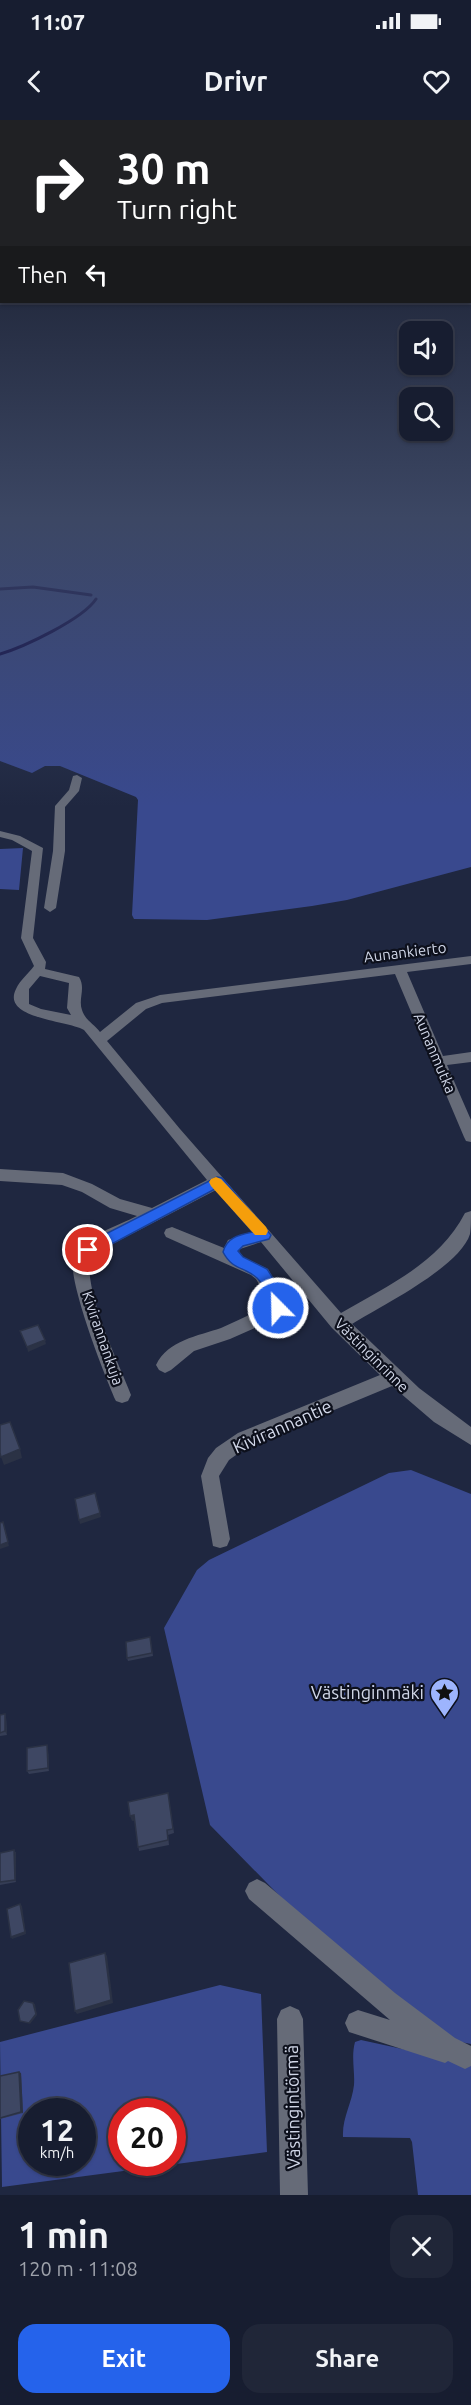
<!DOCTYPE html>
<html lang="en">
<head>
<meta charset="utf-8">
<style>
	:root { --surface:#171d30; --page:#202638; --text:#f1f3f6; --muted:#9ea2ab; --line:#363b4c; --accent:#2563eb }
	body { margin:0; font-family:Ubuntu,sans-serif; background:var(--page); color:var(--text); height:100vh; display:flex; flex-direction:column; font-size:22px; white-space:nowrap }
	* { box-sizing:border-box; margin:0 }
	p { font-size:20px; color:var(--muted) }
	.icon { flex:none; width:33px; height:33px; fill:none; stroke:currentColor; stroke-width:2; stroke-linecap:round; stroke-linejoin:round }
	.map { position:relative; height:2075px; overflow:hidden }
	.details { display:flex; flex-direction:column; background:var(--surface); flex:1 }
	.details>* { flex:none }
	.guide { position:absolute; left:0px; top:0px; width:471px; height:183px; box-shadow:0 2px 4px #0004,0 0 0 2px var(--line); background:#202124; color:#fff; overflow:hidden }
	.buttons { position:absolute; left:399px; top:201px; display:grid; gap:12px }
	.buttons a { display:grid; place-items:center; width:54px; height:54px; border-radius:12px; background:var(--surface); box-shadow:0 2px 4px #0004,0 0 0 2px var(--line); font-size:30px }
	.speed { position:absolute; left:18px; top:1978px; display:flex; gap:12px; font-size:30px; font-weight:700; text-align:center }
	.speed>* { display:grid; place-content:center; width:78px; height:78px; border-radius:50%; background:var(--surface); box-shadow:0 2px 4px #0004,0 0 0 2px var(--line); line-height:1 }
	.speed small { font-size:15px; font-weight:400 }
	.speed .limit { border:9px solid #d22; background:#fff; color:#111 }
	.pin { position:absolute; display:grid; place-items:center; width:51px; height:51px; color:#fff; margin:-26px; border:3px solid #fff; border-radius:50%; box-shadow:0 2px 6px #0007 }
	.me { position:absolute; width:66px; margin:-33px; rotate:337deg; stroke-linejoin:round; filter:drop-shadow(0 0 4px #0008) }
	.turn { display:flex; align-items:center; gap:21px; height:126px; padding:0 18px; font-size:27px }
	.turn .icon { width:78px; height:78px; stroke-width:2.5 }
	.turn b { display:block; font-size:42px; line-height:51px }
	.then { display:flex; align-items:center; height:57px; padding:0 18px; background:#0003; gap:12px; font-size:22px }
	.round { display:grid; place-items:center; flex:none; width:63px; height:63px; border-radius:18px; background:var(--page) }
	.summary { display:flex; align-items:center; justify-content:space-between; height:102px; padding:0 18px }
	h1 { font-size:36px; font-weight:600; line-height:45px }
	.button { display:flex; gap:12px; margin-top:auto; padding:12px 18px }
	.button a { flex:1; height:69px; border-radius:18px; background:var(--accent); color:#fff; font-size:24px; font-weight:600; line-height:69px; text-align:center }
	.button a+a { background:var(--page); color:var(--text) }
	.status { display:flex; justify-content:space-between; align-items:center; height:42px; padding:0 30px; background:var(--surface); direction:ltr }
	.status svg { height:16px; fill:currentColor }
	header { display:flex; justify-content:space-between; align-items:center; height:78px; padding:0 18px; background:var(--surface); font-size:27px; font-weight:600 }
	.map>svg:first-child { display:block }
</style>
</head>
<body>
<div class="status"><b>11:07</b><svg viewBox="0 0 49 12"><path d="M0 12V9h3v3zM5 12V6h3v6zM10 12V3h3v9zM15 12V0h3v12zM26 1h20v11H26zM47 4h2v5h-2z"/></svg></div>
<header><svg class="icon" aria-label="back" viewBox="0 0 24 24"><path d="M15 5l-7 7 7 7"/></svg>Drivr<svg class="icon" aria-label="heart" viewBox="0 0 24 24"><path d="M12 20l-8-8c-3-5 5-10 8-4 3-6 11-1 8 4z"/></svg></header>
<div class="map">
<svg width="471" height="2075" viewBox="0 0 471 2075">
	<rect width="100%" height="100%" fill="#1f2740"/>
	<path fill="#39498e" fill-rule="evenodd" d="M0 396H471V747L347 780 312 786 207 800 134 799 132 795 138 680 136 677 60 646H45L32 653 0 641Z
		M23 728 19 770 0 769V729Z
		M411 1350 471 1374V1924L461 1922 434 1910 313 1810 210 1705 164 1508 197 1450 209 1440 389 1353Z
		M220 1865 261 1874 267 2032 2 2067 0 1922ZM32 1992H82V2043H32ZM122 1992H172V2043H122Z
		M361 1920 471 1944V2075H418L412 2022 410 2018 343 2017C342 1998 352 1983 354 1965 355 1951 351 1936 355 1922Z"/>
	<g fill="none" stroke-linecap="round" stroke-linejoin="round">
		<path stroke="#070045" stroke-width="3" d="M0 469 33 467 91 475
			M0 534C24 527 83 499 96 479"/>
		<path fill="#666b78" fill-rule="evenodd" d="M77 655 82 658 79 671 65 687V731L56 788 50 792 44 788 53 731 55 686 69 670 73 656Z
			M0 711 20 716 43 728 33 818 46 842 45 849 79 857C86 868 78 879 82 890 85 900 94 904 100 912L136 883 160 875 471 836V844L407 852 443 936 471 932V942L447 945 471 1000V1022L466 1021 464 1017 395 854 162 883 146 889 107 921 180 1009 341 1193C389 1165 439 1143 465 1093L471 1091C471 1098 471 1108 470 1114 460 1147 381 1186 352 1204L419 1268 471 1307V1325L434 1302 392 1266 250 1325 229 1340 219 1356 230 1419 227 1426 220 1428 213 1426 201 1356 208 1338 216 1328 238 1313 380 1255 332 1208 261 1122 240 1129 239 1131 243 1137 268 1149 287 1183 282 1196 230 1219 194 1231 171 1250 165 1253 159 1250 156 1245C168 1220 198 1216 221 1208 237 1201 253 1193 269 1186L270 1183 256 1159 251 1155 166 1117 164 1113 166 1109 172 1107 224 1128 228 1120 252 1112 216 1070 99 1131 89 1140C88 1182 116 1236 131 1275L128 1281 122 1283 116 1281C106 1259 64 1153 74 1135 86 1115 118 1106 137 1096L110 1088 82 1072 62 1065 0 1061V1049L63 1053 92 1064 120 1079 152 1088 207 1060 84 910C67 900 1 899 16 869 20 860 28 854 34 846L21 818 32 731 12 720 0 717ZM40 856 69 863 67 888 71 895 41 889 29 884V869Z
			M257 1759 265 1763 395 1873 455 1918 471 1926V1946L465 1949 448 1941 445 1943 349 1912 345 1903 349 1894 358 1890 390 1900 249 1779 245 1771 249 1763Z
			M290 1886 299 1890 303 1899 308 2075H280L277 1899 281 1890Z"/>
	</g>
	<path fill="#353d55" d="M150 1517 153 1536 128 1541 127 1538Z
		M5 1594 6 1597 7 1615 0 1616V1595Z
		M47 1625 48 1628 49 1651 29 1654 27 1651Z
		M168 1673 174 1713 168 1715 169 1725 139 1731 135 1700 132 1701Z
		M14 1730 16 1733V1762L0 1765V1733Z
		M21 1953 23 1993 0 1999V1956Z"/>
	<path fill="#2b3245" d="M45 1220 46 1224 28 1232 27 1227Z
		M20 1329 22 1338 4 1345 1 1337Z
		M100 1393 101 1397 80 1404 79 1400Z
		M3 1402 9 1426 0 1429V1425Z
		M5 1594 6 1597 7 1615 5 1611Z
		M47 1625 48 1628 49 1651 48 1648Z
		M134 1695 136 1700 132 1701 130 1696Z
		M14 1730 16 1733V1762L15 1760Z
		M20 1784 22 1786 26 1814 12 1819 11 1817Z
		M105 1833 107 1836 113 1883 77 1894 75 1891Z
		M33 1883 35 1884 37 1895 30 1904 29 1903Z
		M19 1952 21 1953 23 1993 21 1992Z"/>
	<path fill="#3e4763" stroke="#2b3245" stroke-width="1.5" d="M38 1205 45 1220 27 1227 20 1211Z
		M10 1302 20 1329 1 1337 0 1333V1305Z
		M95 1373 100 1393 79 1400 75 1379Z
		M3 1402 8 1422 0 1425V1403Z
		M150 1517 152 1533 127 1538 126 1522Z
		M5 1594V1611L0 1613V1595Z
		M47 1625 48 1648 27 1651V1628Z
		M168 1673 173 1709 167 1710 168 1720 138 1727 134 1695 130 1696 128 1682Z
		M14 1730 15 1760 0 1762V1733Z
		M20 1784 25 1812 11 1817 7 1789Z
		M105 1833 111 1880 75 1891 69 1843Z
		M24 1881 33 1883 36 1894 29 1903 20 1901 18 1890Z
		M19 1952 21 1992 0 1998V1956Z"/>
	<linearGradient id="sky" x2="0" y2="1"><stop stop-color="#111523"/><stop offset="0.58" stop-color="#3c4764"/><stop offset="1" stop-color="#3c4764" stop-opacity="0"/></linearGradient>
	<rect width="471" height="687" fill="url(#sky)"/>
	<path fill="#2563eb" stroke="#184099" stroke-width="1.5" d="M217 1057 222 1058 271 1115 269 1119 243 1126 238 1131 243 1137 267 1149 286 1178 284 1192 278 1194 273 1192C268 1181 267 1167 257 1158 244 1146 233 1151 223 1132 227 1117 239 1115 253 1112L215 1069 93 1134H82L80 1130 82 1126Z"/>
	<path fill="#f59e0b" d="M216 1057 221 1059 266 1107 268 1111 266 1115H255L211 1066 209 1062 211 1059Z"/>
	<defs>
		<symbol id="sight-pin" viewBox="-11 -11 22 30"><path d="M0 17L-7.5 6A9.5 9.5 0 1 1 7.5 6Z" fill="#9db4fd" stroke="#0d101c"/><path d="M0-6L1.8-2.2L6-1.7L2.9 1.2L3.7 5.4L0 3.3L-3.7 5.4L-2.9 1.2L-6-1.7L-1.8-2.2Z" fill="#111"/></symbol>
	</defs>
	<g fill-rule="evenodd">
		<use href="#sight-pin" x="428" y="1556" width="33" height="45"/>
	</g>
	<g text-anchor="middle" dominant-baseline="central" stroke-width="4.5" stroke-linejoin="round" paint-order="stroke">
		<g font-size="15" fill="#d1d7e8" stroke="#0d101c">
			<text transform="translate(405 832) rotate(-7)">Aunankierto</text>
			<text transform="translate(435 933) rotate(67)">Aunanmutka</text>
			<text transform="translate(103 1218) rotate(71)">Kivirannankuja</text>
			<text transform="translate(372 1235) rotate(45)">Västinginrinne</text>
		</g>
		<g font-size="18" fill="#d1d7e8" stroke="#0d101c">
			<text transform="translate(282 1306) rotate(-24)">Kivirannantie</text>
			<text transform="translate(292 1987) rotate(-91)">Västingintörmä</text>
		</g>
		<g font-size="18" fill="#d1d7e8" stroke="#0d101c" text-anchor="end">
			<text x="424" y="1572">Västinginmäki</text>
		</g>
	</g>
</svg>
<div class="buttons">
<a><svg class="icon" aria-label="sound" viewBox="0 0 24 24"><path d="M4 9h4l5-4v14l-5-4H4zM17 9q2 3 0 6"/></svg></a>
<a><svg class="icon" aria-label="search" viewBox="0 0 24 24"><circle cx="10" cy="10" r="6"/><path d="M15 15l6 6"/></svg></a>
</div>
<div class="speed"><div>12<small>km/h</small></div><div class="limit">20</div></div>
<div class="pin" style="left:88px;top:1130px;background:#d93025"><svg class="icon" aria-label="arrive" viewBox="0 0 24 24"><path d="M6 21V4h12l-3 4 3 4H6"/></svg></div>
<svg class="me" style="left:278px;top:1188px" viewBox="-20 -20 40 40"><circle r="17" fill="#2563eb" stroke="#fff" stroke-width="3"/><path d="M0-11L8 9 0 5-8 9z" fill="#fff"/></svg>
<div class="guide">
<div class="turn"><svg class="icon" aria-label="right" viewBox="0 0 24 24"><path d="M7 20v-9h11M14 6l5 5-5 5"/></svg><div><b>30 m</b>Turn right</div></div>
<div class="then">Then<svg class="icon" aria-label="left" viewBox="0 0 24 24"><path d="M17 20v-9H6M10 6l-5 5 5 5"/></svg></div>
</div>
</div>
<section class="details">
<div class="summary"><div><h1>1 min</h1><p>120 m · 11:08</p></div><a class="round"><svg class="icon" aria-label="close" viewBox="0 0 24 24"><path d="M6 6l12 12M18 6L6 18"/></svg></a></div>
<div class="button"><a>Exit</a><a>Share</a></div>
</section>
</body>
</html>
